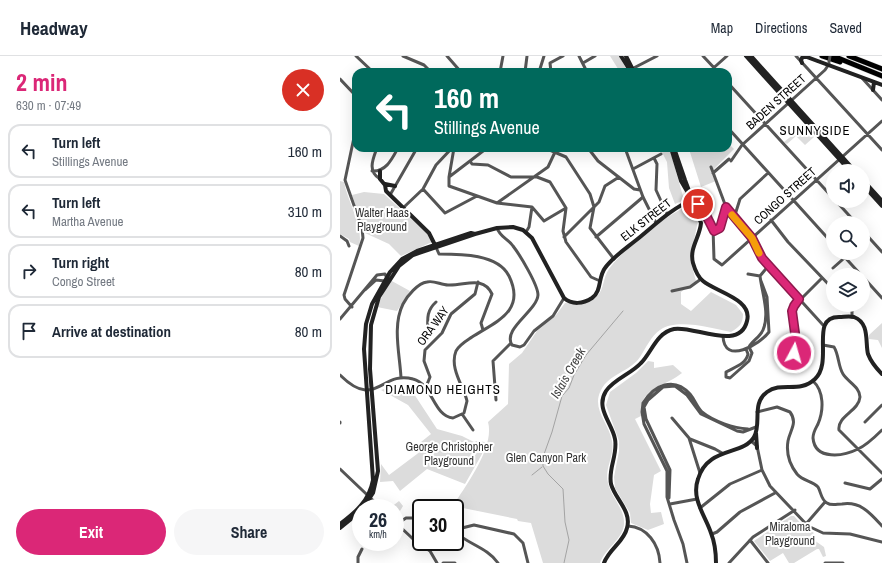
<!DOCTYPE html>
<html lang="en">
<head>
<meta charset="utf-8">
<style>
	:root { --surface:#fff; --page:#f6f6f7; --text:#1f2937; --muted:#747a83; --line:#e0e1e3; --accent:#db2777 }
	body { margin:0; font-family:"Archivo Narrow",sans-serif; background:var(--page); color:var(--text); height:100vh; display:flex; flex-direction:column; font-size:15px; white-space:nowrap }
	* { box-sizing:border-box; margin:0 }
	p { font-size:13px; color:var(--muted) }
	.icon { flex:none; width:22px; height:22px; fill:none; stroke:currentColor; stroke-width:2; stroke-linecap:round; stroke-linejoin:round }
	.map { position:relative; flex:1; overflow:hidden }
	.panel { display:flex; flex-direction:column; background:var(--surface); width:340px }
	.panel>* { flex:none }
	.top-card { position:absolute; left:12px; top:12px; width:380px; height:84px; border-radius:12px; box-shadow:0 4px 16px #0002; background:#00695c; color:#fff; overflow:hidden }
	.controls { position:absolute; left:486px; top:108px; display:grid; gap:8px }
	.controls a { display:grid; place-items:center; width:44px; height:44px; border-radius:50%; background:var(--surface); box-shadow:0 4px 16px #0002; font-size:20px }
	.speed { position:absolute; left:12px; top:443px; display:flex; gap:8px; font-size:20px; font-weight:700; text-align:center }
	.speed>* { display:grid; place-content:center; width:52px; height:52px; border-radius:50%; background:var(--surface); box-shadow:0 4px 16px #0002; line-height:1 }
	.speed small { font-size:10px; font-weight:400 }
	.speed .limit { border:2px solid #111; border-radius:6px; background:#fff; color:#111 }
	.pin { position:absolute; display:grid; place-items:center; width:34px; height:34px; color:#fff; margin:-17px; border:2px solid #fff; border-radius:50%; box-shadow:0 1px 4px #0007 }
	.me { position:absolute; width:44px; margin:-22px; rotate:6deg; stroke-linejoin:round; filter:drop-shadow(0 0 3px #0008) }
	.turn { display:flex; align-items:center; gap:14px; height:84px; padding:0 16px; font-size:18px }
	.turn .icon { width:52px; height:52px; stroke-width:2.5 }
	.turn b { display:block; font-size:28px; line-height:34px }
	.round { display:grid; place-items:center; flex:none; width:42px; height:42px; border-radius:21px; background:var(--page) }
	.overview { display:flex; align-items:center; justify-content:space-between; height:68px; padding:0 16px }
	h1 { font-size:24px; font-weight:800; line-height:30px; color:var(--accent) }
	.primary-button { display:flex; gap:8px; margin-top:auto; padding:8px 16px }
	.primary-button a { flex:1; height:46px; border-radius:24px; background:var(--accent); color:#fff; font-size:16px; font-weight:800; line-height:46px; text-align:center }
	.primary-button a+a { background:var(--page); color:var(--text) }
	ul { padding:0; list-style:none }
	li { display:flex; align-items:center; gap:12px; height:54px; margin:0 8px 6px; padding:0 8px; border:2px solid var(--line); border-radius:12px }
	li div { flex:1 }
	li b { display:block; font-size:15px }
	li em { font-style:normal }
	header { display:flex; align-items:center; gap:24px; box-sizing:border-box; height:56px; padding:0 20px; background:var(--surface); border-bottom:1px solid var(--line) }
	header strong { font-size:19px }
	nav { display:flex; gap:22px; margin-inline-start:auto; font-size:14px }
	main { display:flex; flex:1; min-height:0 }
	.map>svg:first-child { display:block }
</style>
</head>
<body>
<header>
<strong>Headway</strong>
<nav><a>Map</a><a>Directions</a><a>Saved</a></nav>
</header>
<main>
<section class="panel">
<div class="overview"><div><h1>2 min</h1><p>630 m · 07:49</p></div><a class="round" style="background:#d93025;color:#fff"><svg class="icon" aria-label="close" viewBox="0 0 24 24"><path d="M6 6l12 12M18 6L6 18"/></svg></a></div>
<ul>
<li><svg class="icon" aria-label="left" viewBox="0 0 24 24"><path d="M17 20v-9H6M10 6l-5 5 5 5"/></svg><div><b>Turn left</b><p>Stillings Avenue</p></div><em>160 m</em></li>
<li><svg class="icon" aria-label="left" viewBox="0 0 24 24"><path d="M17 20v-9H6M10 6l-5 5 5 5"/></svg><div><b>Turn left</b><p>Martha Avenue</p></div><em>310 m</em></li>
<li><svg class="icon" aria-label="right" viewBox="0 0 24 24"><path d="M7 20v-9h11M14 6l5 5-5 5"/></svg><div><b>Turn right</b><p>Congo Street</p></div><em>80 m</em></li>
<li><svg class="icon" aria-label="arrive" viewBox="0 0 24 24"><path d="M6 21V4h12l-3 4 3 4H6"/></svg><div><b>Arrive at destination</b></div><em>80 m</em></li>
</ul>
<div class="primary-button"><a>Exit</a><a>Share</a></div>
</section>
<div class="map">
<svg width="542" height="507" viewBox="0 0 542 507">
	<rect width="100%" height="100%" fill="#fff"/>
	<path fill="#dcdcdc" d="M270 0H279L288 16H280Z
		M459 74 463 78 467 74 474 81 465 89 456 80 447 88 444 86Z
		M388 87 394 93 372 115 376 125 361 131 349 93 388 92Z
		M320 92H328L330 94 344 144 335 148 329 132 327 106Z
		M0 125 4 126C8 147 24 170 19 190L10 186 9 183 0 178Z
		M24 136 44 138 88 178 92 186 61 200 49 188 25 177 12 139Z
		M350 149 358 165 350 203 356 225 341 236V248L351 255 371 236 396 249 403 258C403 268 399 271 391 276 372 272 336 262 320 274 311 280 306 292 300 301 291 315 269 318 261 334 251 353 269 367 272 385 275 400 264 412 268 427 271 441 284 452 284 466 285 482 265 492 260 507H203L191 467 178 465 177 463 113 450C126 429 155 391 148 366L168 348 169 308 182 297 197 275 216 259 225 247C236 248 247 248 257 240 264 234 263 221 269 213 284 192 327 158 350 149Z
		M50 224 70 235 57 255 37 251Z
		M542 267V292L538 284 529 283V279Z
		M308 305 314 306V312L333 309 342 317C325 331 298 331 301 360L295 363 321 415 314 419 310 448 311 457 321 456 324 468 308 474 291 467 290 457 275 432 274 421 279 395V385L266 349 270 336 296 317Z
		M44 333 51 337 58 334 74 338 97 373 122 380 134 386 137 385 145 386 142 398 125 428 87 413 60 435 53 425 40 426 41 408 49 419 85 392 81 386 91 378 68 349 41 334Z
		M59 445 63 450 60 455 61 461 58 463 55 461V452H50Z
		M451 460H454L464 471 474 477 462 486 463 488 474 484 484 491 486 500 483 501 479 493H477L454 507H449L443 497 430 505 414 485Z"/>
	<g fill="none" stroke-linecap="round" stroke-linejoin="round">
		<path stroke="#a3a3a3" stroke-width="1" d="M192 419 202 411
			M224 507 229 484 225 466 223 433 208 418 203 410V401L212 376 222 340 229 332 234 319 246 299 283 255"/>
		<defs>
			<path id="highway" d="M482 0 500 6
				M493 0 542 20
				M509 0 542 13"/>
		</defs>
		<use href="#highway" stroke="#dbdbdb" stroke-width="6"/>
		<path stroke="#555" stroke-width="3" d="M16 0 33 16
			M63 0 84 9 91 16
			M107 0 121 16
			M239 0 247 16
			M363 0 378 16
			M456 0 542 94
			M243 7 255 0
			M160 16 163 0
			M185 16 187 0
			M199 16 204 0
			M211 16 210 7 223 0
			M286 16 317 0
			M369 16 387 0
			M522 22 542 44
			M0 23 16 40
			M388 27 493 142
			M388 72 493 188
			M37 92C33 103 27 115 40 123
			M147 92 109 121V130L157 147 192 151
			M205 92 226 101 250 138 254 151 250 172 274 203
			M248 92 258 105 294 133 300 134
			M285 92 303 141 316 167
			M314 102 317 108 316 134 327 158
			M130 105 132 108 148 109 171 121H197L210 126 226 152 223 175 226 186 251 221 260 225
			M391 105 402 89 485 14 489 8
			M371 111 386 151 380 172 374 175
			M293 113 321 98
			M32 115C46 116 52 103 58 92
			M373 117 389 103
			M109 121 114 92
			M83 133 105 157 137 140
			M50 139 77 92
			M353 144 362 151 373 172 374 203 382 209 542 65
			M496 145 516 167
			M157 147 208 111 215 96
			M192 151 204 165 226 152
			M386 151 412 182 422 202 483 269
			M63 152 83 133 96 109 112 92
			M394 162 400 143 428 117
			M431 164 448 186 493 233
			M157 172C160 181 168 183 173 190 180 199 198 229 198 239 197 255 162 273 172 289L180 291 184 289 194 275 213 260 224 242
			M523 175 542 196
			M186 176 189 171 192 151
			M0 180 7 185 9 190
			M224 181 259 146 265 130 279 121
			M256 181 303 141
			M523 185 528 181
			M501 197 521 219
			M493 212 510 197
			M408 218 420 220
			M523 221 542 242
			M25 234 36 224 45 225
			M332 235 350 231 361 223
			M507 249 512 255V261
			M12 251 5 243 4 239 23 182 22 172 5 124 16 72
			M0 263 37 219 45 218 47 222
			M453 267 457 292 454 297 449 293 452 282 454 250 482 222
			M88 278C88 265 85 256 96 246
			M383 280C384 310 420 288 429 276L427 241 421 225
			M483 289 494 291C499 299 498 310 503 318 508 326 520 331 520 341 519 355 497 360 499 374L542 417
			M409 291C412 285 420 281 423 274 430 258 422 237 420 220L429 209
			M406 293 408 298C406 308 395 311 386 316V321L390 322 409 305 412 297 409 291
			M0 319C36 355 41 314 73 323 93 328 93 360 113 362L124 357 127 345C124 331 109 312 116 295 119 289 126 285 132 281 157 265 186 255 169 220 158 198 121 198 99 198L95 189
			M61 322C60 299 52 270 63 248 67 240 78 227 87 226 94 224 101 229 108 229 125 230 143 219 152 238L141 267 143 274
			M473 325C484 335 484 354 478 368 476 372 473 376 473 382 475 405 504 400 518 393 527 389 535 381 542 374
			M86 331 90 321 84 305 85 294 102 277 111 258 135 238 138 226
			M156 344 153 305 171 287
			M417 356 437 351 450 356C458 367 450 374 448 385 446 397 450 409 457 418 463 425 472 425 478 431 481 436 481 444 487 447 491 450 497 448 502 448 521 445 531 458 542 470
			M122 358 133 374
			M332 362 349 382 360 417
			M0 366V367
			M525 366 542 349
			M350 383 375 393 382 397
			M411 385 417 390 422 414 430 430 468 470 483 477 510 478 542 486
			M0 413 41 452
			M505 427 530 433 542 423
			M329 442 330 414 306 363 304 351 308 344 323 331 335 330 347 339 361 358 397 375 403 376 416 371
			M330 448 357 443
			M360 452 390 428 422 414
			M55 466 72 482 90 495 97 507
			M57 468 66 462H81
			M466 468 485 446
			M288 470C307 471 319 488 320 507
			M115 476C128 488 148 492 158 507
			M116 477 122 472 134 469 174 478 183 487 188 507
			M372 478 377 476 400 456 435 437
			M410 484 428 507
			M18 507V501L22 493
			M103 507H115
			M347 507 343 488 334 464 327 441V415L304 368 302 356 303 347C314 329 334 320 350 338 355 344 357 351 362 356 374 366 394 372 408 373
			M389 507 413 481 455 454
			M485 507H503"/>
		<path stroke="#222" stroke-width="4" d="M281 0 291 16
			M286 0 294 16
			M406 0 510 115
			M411 0 515 115
			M464 0 542 29
			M462 7 461 4 463 0
			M533 34 534 26
			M331 92 341 125 351 142
			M40 115V123L45 129 46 135 89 177 95 189
			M523 124 542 145
			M45 128 55 130
			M523 129 542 150
			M416 377 417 392
			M23 452 33 437 38 415 30 313 31 269 39 241 59 210 73 199 135 178 157 172 173 171 183 174 192 182 224 242C232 249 243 248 252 242 262 235 258 221 265 212 273 201 285 193 295 185 314 170 330 153 352 144
			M0 468C16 456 29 445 33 424L24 293 26 268 32 248 50 216 62 203 77 195 131 177 135 178
			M0 472 21 455
			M264 507C269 493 284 486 287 472 292 455 275 443 271 428 268 412 278 399 275 383 272 367 255 352 266 335 274 323 291 318 301 307 312 296 316 277 334 273 353 269 400 296 407 265 413 243 376 236 363 225 358 221 355 214 353 207 349 192 360 181 361 167L345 124 334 92
			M376 507C376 497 375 487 371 477 365 459 351 443 358 423 368 390 403 400 414 381 422 367 411 348 427 336 442 325 459 338 475 323 494 305 469 261 499 261 504 261 509 260 514 261 530 267 525 286 528 298 531 306 536 312 542 318"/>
		<use href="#highway" stroke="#000" stroke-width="5"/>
		<path stroke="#555" stroke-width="3" d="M489 6 490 0"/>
	</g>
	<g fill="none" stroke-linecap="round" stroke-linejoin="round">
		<defs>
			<path id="route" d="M358 148 363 153 374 175 380 172 386 151 412 182 422 202 459 243 454 250 452 255 457 292 454 297"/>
		</defs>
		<use href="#route" stroke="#8e194d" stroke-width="10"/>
		<use href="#route" stroke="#db2777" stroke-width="7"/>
		<path stroke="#f59e0b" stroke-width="7" d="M392 159 412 182 419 197"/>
	</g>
	<g text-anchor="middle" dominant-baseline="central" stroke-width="4" stroke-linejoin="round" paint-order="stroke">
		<g font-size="12" fill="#000" stroke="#fff">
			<text transform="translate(436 46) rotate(-42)">BADEN STREET</text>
			<text transform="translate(445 140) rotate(-42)">CONGO STREET</text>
			<text transform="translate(306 164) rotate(-38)">ELK STREET</text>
			<text transform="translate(93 270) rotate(-54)">ORA WAY</text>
		</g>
		<g font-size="12" fill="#333" stroke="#fff">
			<text x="42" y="157">Walter Haas<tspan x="42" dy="14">Playground</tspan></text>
			<text x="109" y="391">George Christopher<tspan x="109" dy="14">Playground</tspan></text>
			<text x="206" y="402">Glen Canyon Park</text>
			<text x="450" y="471">Miraloma<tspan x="450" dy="14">Playground</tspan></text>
		</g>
		<g font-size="13" letter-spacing="1" fill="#000" stroke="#fff">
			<text x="475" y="74">SUNNYSIDE</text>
			<text x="103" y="333">DIAMOND HEIGHTS</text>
		</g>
		<g font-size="13" font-style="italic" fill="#444" stroke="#fff">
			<text transform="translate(228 317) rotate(-60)">Islais Creek</text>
		</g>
	</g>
</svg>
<div class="controls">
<a><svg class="icon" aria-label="sound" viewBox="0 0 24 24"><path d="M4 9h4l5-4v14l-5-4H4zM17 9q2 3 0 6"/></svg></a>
<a><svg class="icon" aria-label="search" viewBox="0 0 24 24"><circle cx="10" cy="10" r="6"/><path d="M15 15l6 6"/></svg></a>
<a><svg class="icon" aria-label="layers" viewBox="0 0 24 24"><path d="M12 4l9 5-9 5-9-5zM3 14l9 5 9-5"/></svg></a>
</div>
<div class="speed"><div>26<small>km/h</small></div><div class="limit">30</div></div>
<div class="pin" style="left:358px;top:148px;background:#d93025"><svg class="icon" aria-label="arrive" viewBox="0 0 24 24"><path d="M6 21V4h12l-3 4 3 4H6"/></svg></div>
<svg class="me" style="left:454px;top:297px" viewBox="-20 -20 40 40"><circle r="17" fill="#db2777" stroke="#fff" stroke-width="3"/><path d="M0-11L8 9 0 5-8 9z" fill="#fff"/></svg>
<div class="top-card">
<div class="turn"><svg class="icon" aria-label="left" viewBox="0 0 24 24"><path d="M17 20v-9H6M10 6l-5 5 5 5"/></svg><div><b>160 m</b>Stillings Avenue</div></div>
</div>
</div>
</main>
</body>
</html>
